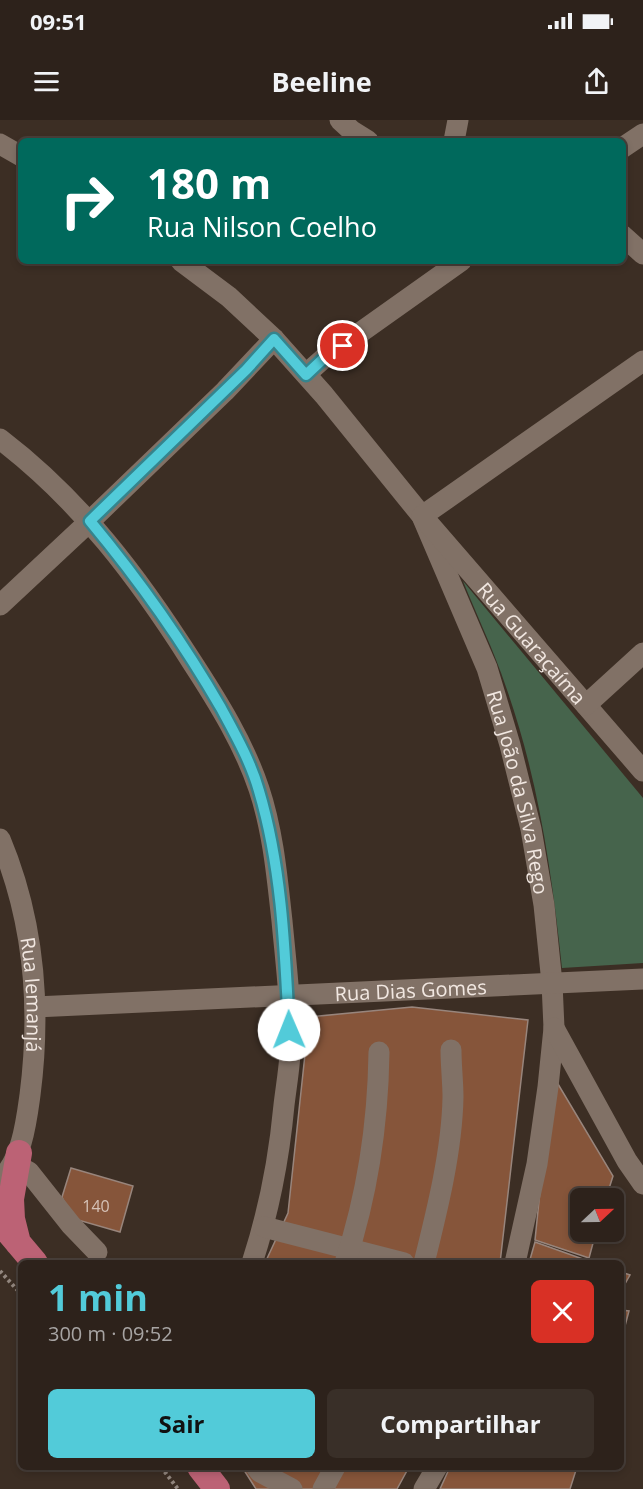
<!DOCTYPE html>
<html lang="pt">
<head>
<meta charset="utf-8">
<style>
	:root { --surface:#2d221b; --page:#392f28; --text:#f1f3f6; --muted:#a7a4a3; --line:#483f3a; --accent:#52cbd9 }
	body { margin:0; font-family:"Open Sans",sans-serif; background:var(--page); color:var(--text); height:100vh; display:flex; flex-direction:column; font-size:22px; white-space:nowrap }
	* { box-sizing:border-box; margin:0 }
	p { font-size:20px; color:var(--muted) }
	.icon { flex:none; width:33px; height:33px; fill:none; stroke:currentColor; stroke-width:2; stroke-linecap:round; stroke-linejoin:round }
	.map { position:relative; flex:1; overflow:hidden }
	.panel { position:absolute; left:18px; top:1140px; width:606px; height:210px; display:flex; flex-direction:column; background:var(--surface); border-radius:9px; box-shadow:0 3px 9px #0003,0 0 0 2px var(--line) }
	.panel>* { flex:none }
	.top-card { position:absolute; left:18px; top:18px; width:608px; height:126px; border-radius:9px; box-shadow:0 3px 9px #0003,0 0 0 2px var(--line); background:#00695c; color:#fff; overflow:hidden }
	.needle { width:39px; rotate:68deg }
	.controls { position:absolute; left:570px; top:1068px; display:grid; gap:12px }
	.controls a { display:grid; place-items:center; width:54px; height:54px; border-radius:9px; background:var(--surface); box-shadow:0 3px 9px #0003,0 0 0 2px var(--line); font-size:30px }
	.pin { position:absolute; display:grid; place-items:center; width:51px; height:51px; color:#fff; margin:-26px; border:3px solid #fff; border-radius:50%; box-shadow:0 2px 6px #0007 }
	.me { position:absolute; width:66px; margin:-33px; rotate:359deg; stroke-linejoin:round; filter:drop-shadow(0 0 4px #0008) }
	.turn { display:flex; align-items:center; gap:21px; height:126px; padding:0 30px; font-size:27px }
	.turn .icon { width:78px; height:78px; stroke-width:2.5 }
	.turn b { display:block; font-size:42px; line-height:51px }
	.round { display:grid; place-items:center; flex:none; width:63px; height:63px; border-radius:9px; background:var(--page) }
	.overview { display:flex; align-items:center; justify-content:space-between; height:102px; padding:0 30px }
	h1 { font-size:36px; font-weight:700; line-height:45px; color:var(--accent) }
	.button { display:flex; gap:12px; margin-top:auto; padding:12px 30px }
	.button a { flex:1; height:69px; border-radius:9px; background:var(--accent); color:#111; font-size:24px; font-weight:700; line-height:69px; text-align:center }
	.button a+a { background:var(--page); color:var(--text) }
	.status { display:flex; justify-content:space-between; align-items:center; height:42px; padding:0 30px; background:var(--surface); direction:ltr }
	.status svg { height:16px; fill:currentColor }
	header { display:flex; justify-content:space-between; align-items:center; height:78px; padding:0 30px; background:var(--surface); font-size:27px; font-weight:700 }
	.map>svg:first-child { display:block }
</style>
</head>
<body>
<div class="status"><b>09:51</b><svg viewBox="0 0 49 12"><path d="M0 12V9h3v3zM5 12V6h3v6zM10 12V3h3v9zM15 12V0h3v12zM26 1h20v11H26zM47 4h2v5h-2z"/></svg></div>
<header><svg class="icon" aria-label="menu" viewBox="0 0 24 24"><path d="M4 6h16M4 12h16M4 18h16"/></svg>Beeline<svg class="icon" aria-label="share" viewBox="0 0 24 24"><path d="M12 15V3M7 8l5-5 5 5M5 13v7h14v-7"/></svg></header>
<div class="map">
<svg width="643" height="1369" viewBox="0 0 643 1369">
	<rect width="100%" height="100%" fill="#3c2e24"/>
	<path fill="#46644c" d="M463 461 643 678V843L562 848C552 753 538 657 506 567 494 531 477 496 463 461Z"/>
	<path fill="#86553a" stroke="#98857c" stroke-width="1.5" d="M412 887 528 900 500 1143H265L288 1093 309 897Z
		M552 954 613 1056 606 1078H580V1112H596L589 1138 535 1120Z
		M71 1048 133 1066 120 1112 71 1098 62 1077Z
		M535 1122 594 1143H529Z
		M621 1152 630 1155 621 1171Z
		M621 1190 629 1191 621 1221Z
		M242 1347H409L397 1369H256Z
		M450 1347H577L570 1369H440Z"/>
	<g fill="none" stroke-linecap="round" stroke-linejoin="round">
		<path stroke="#92867e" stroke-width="4" stroke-dasharray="3 3" stroke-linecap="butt" d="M0 1151 21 1174
			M161 1347 178 1369"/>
		<g stroke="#817166" stroke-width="21">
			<path d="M340 0 352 11 368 21"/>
			<path d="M454 21 458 0"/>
			<path d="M0 24 21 36"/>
			<path d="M622 28 643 14"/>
			<path d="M622 115 643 134"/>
			<path id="s1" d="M181 141 229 177 274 219 324 275 422 396 487 548 510 625 531 709 544 785 552 863 554 908 548 967 537 1044 515 1143"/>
			<path id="s2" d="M643 241 422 396 643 651"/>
			<path d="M306 254 323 239 461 141"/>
			<path d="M0 319C81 381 138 457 192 542 218 582 244 624 259 669 273 711 277 756 282 801 286 844 292 891 290 934 289 951 286 968 284 985 279 1039 269 1091 252 1143"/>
			<path d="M0 485 90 401 225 271 274 219"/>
			<path d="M586 585 643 533"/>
			<path id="s3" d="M0 719C34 800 41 889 30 975 26 1004 22 1039 0 1060"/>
			<path id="s4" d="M35 887 643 859"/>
			<path d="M554 908 627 1041 643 1064"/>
			<path d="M16 1045 29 1052 71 1105 97 1132"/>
			<path d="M264 1107 404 1143"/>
			<path d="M345 1143C367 1076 378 1003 379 932"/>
			<path d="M424 1143C437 1091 452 1031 453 977 453 962 451 946 451 930"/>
			<path d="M256 1347 260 1352 292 1369"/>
			<path d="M323 1369 335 1347"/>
			<path d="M424 1369 437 1347"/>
		</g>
		<path stroke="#bc6275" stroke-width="26" d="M8 1111 35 1143
			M18 1123 12 1099 11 1079 19 1033
			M200 1347 217 1369"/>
	</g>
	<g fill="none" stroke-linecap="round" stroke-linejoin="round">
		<defs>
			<path id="route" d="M289 910C285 830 282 748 259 671 251 642 235 614 221 588 183 522 139 460 90 401L246 250 274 219 306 255 323 239 343 226"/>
		</defs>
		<use href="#route" stroke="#35848d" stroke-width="15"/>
		<use href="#route" stroke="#52cbd9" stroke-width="10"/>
	</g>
	<g text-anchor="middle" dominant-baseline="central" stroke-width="6" stroke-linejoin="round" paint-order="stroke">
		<g font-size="16" fill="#d6c2b7">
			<text x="96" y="1086">140</text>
		</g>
		<g font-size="20" fill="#f1e7e1" stroke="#1e1813">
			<text stroke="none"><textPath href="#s2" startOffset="438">Rua Guaraçaíma</textPath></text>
			<text stroke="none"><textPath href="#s1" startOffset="646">Rua João da Silva Rego</textPath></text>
			<text stroke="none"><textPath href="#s4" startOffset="376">Rua Dias Gomes</textPath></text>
			<text stroke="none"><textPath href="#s3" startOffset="160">Rua Iemanjá</textPath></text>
		</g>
	</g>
</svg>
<div class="controls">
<a><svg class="needle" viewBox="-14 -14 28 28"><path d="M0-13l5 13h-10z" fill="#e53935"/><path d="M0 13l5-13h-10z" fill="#a7a4a3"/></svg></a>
</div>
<div class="pin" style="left:343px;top:226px;background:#d93025"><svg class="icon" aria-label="arrive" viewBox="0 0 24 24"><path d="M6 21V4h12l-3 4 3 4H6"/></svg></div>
<svg class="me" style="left:289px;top:910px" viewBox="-20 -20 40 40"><circle r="19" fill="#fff"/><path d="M0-13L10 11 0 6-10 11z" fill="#52cbd9"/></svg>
<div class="top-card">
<div class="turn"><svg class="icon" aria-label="right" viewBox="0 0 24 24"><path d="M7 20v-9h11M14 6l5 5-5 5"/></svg><div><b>180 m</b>Rua Nilson Coelho</div></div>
</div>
<section class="panel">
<div class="overview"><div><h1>1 min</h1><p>300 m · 09:52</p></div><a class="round" style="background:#d93025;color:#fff"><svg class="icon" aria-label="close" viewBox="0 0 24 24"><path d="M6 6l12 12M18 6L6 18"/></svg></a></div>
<div class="button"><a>Sair</a><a>Compartilhar</a></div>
</section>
</div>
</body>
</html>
